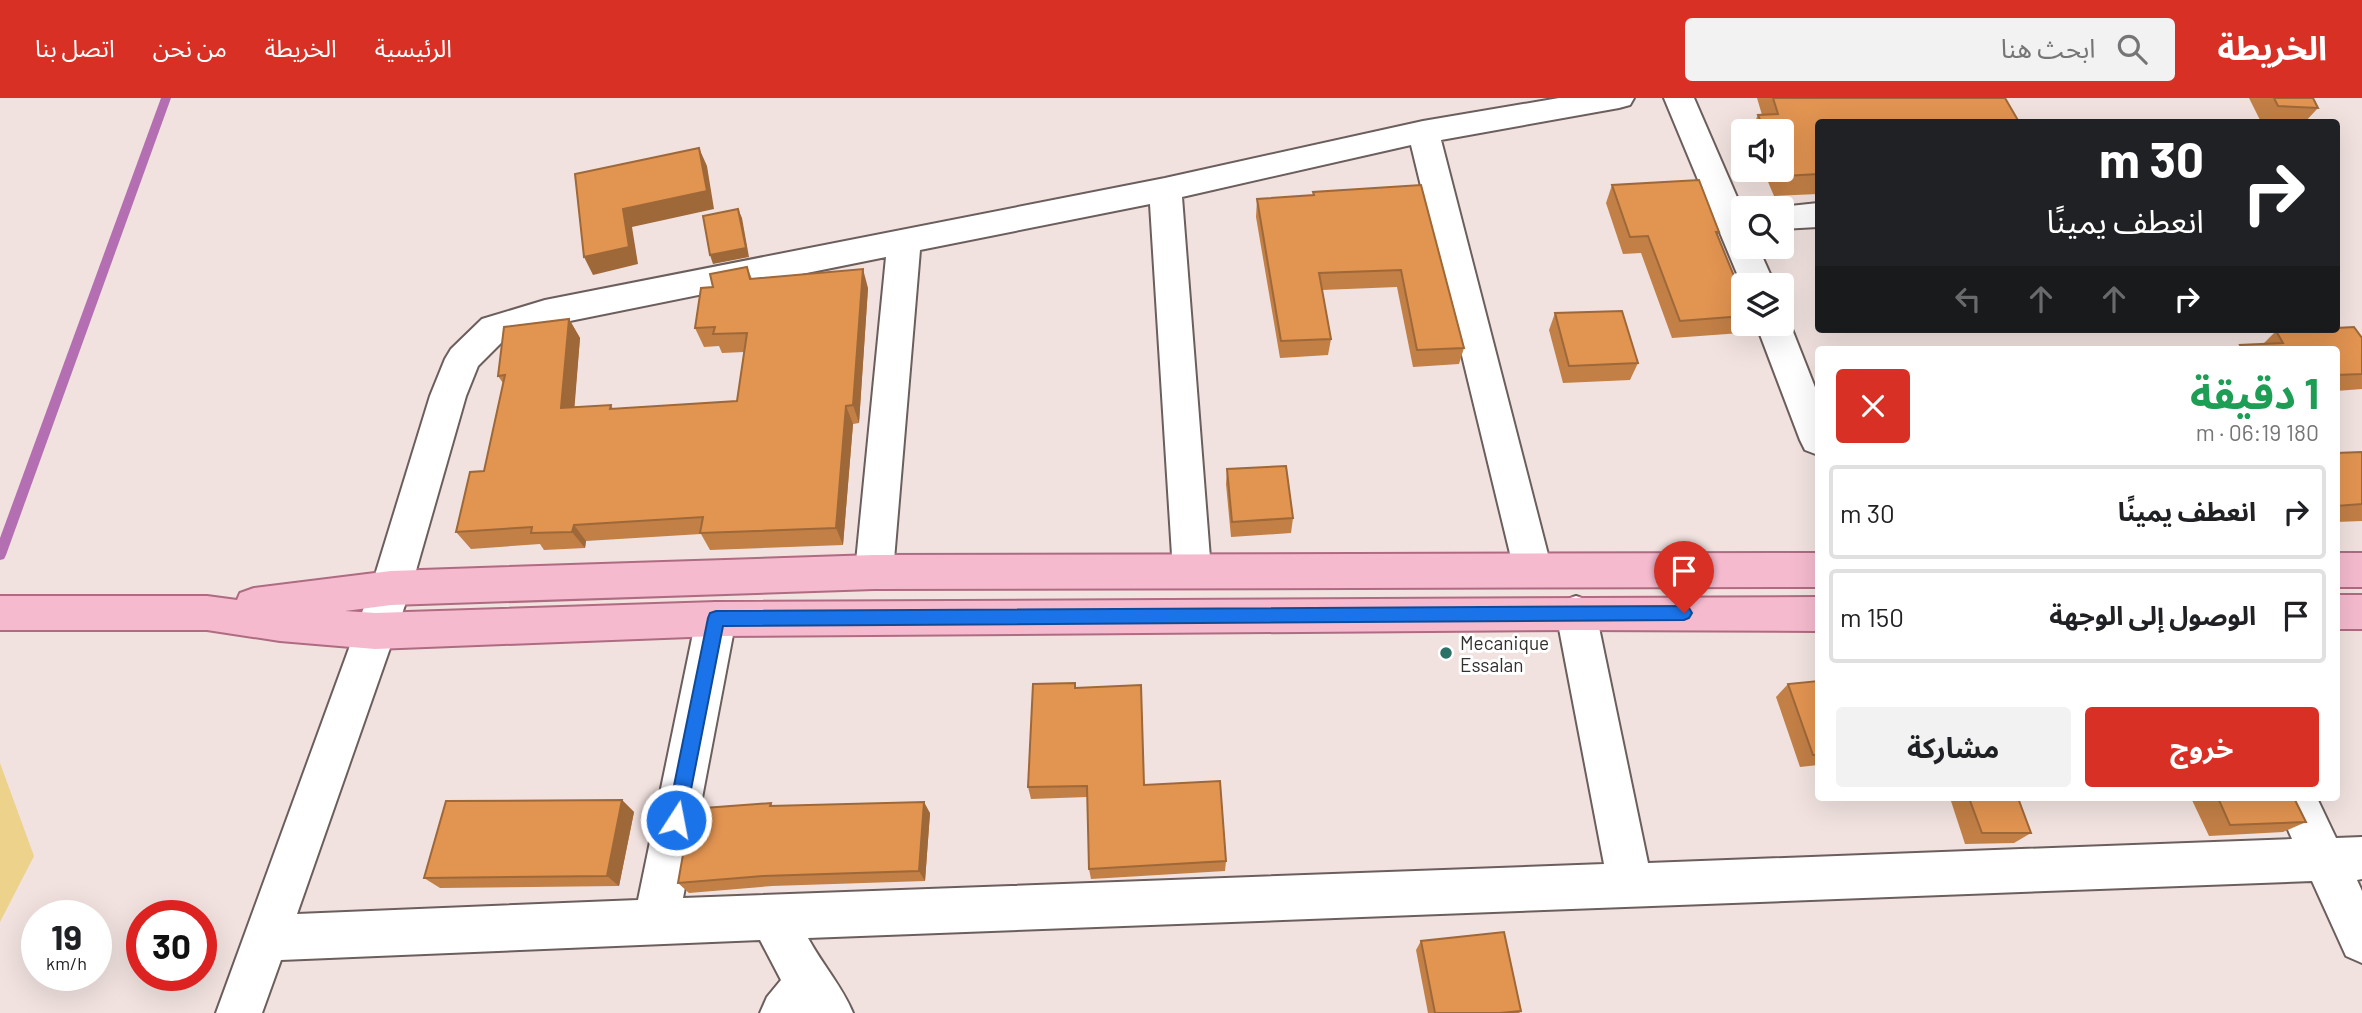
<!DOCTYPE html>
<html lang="ar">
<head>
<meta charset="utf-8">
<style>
	:root { --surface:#fff; --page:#f2f2f2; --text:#202124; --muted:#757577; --line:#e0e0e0; --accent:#d93025 }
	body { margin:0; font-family:Barlow,"Noto Sans Arabic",sans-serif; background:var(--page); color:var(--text); direction:rtl; height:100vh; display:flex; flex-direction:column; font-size:26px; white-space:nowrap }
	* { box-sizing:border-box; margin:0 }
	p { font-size:23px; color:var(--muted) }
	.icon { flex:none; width:38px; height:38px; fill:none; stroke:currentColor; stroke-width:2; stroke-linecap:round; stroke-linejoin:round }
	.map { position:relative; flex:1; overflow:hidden; direction:ltr }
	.details { position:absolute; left:1815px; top:248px; width:525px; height:455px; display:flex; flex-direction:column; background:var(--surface); border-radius:7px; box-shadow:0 7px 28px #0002; direction:rtl }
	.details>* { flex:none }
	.guide { position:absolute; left:1815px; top:21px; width:525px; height:214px; border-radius:7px; box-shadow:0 7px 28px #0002; direction:rtl; background:#202124; color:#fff; overflow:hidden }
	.controls { position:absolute; left:1731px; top:21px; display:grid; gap:14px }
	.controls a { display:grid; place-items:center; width:63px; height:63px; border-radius:7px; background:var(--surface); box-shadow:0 7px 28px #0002; font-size:35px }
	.speed { position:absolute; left:21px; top:802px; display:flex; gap:14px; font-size:35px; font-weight:700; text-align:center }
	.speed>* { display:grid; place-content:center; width:91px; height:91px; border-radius:50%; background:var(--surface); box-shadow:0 7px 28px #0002; line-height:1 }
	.speed small { font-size:18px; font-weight:400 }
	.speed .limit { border:10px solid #d22; background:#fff; color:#111 }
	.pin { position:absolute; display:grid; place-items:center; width:60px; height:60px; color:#fff; margin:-72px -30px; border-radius:50% 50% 50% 0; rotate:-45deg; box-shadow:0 0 7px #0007 }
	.pin .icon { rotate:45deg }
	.me { position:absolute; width:77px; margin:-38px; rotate:11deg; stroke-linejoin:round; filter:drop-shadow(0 0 5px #0008) }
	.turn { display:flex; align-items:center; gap:24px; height:147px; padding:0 21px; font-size:32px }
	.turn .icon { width:91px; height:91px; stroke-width:2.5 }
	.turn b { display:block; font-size:49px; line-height:60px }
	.lanes { display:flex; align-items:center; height:66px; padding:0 21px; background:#0003; justify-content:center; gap:35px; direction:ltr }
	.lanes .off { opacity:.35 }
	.round { display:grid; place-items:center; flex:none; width:74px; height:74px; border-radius:7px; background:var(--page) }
	.overview { display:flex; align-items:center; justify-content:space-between; height:119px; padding:0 21px }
	h1 { font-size:42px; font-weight:700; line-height:52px; color:#1e9e55 }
	.cta { display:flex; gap:14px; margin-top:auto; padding:14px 21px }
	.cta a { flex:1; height:80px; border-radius:7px; background:var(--accent); color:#fff; font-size:28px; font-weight:700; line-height:80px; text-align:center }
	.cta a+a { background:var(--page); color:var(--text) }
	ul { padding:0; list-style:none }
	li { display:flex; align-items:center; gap:21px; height:94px; margin:0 14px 10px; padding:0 7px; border:4px solid var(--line); border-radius:7px }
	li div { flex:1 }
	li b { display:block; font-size:26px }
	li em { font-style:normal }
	header { display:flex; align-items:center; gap:42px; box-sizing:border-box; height:98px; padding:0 35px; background:var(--accent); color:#fff }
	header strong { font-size:33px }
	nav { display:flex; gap:38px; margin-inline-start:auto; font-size:24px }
	.search { width:490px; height:63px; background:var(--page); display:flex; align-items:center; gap:18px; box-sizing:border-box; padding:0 24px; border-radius:7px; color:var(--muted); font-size:26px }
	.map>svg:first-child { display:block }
</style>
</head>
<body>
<header>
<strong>الخريطة</strong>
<div class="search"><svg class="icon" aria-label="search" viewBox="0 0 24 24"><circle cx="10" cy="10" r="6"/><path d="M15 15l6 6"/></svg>ابحث هنا</div>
<nav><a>الرئيسية</a><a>الخريطة</a><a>من نحن</a><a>اتصل بنا</a></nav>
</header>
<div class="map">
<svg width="2362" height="915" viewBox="0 0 2362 915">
	<rect width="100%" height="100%" fill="#f1e2df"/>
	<path fill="#edd28b" d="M0 665 34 758 0 824Z"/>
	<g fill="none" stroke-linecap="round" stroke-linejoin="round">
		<path fill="#b46eb2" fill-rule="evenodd" d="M161 0H171L6 457 4 461 0 462V440Z"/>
		<defs>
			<path id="minor" d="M1559 0H1634L1630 7 1619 10 1441 42 1552 472 1547 484 1533 489 1519 484 1514 472 1411 47 1182 99 1211 473 1206 485 1192 490 1178 485 1173 473 1150 106 920 152 893 474 888 486 874 491 860 486 855 474 886 159 545 228 506 240 478 268 466 298 411 490 297 816 638 802 696 521 702 509 716 504 730 509 736 521 683 800 1604 766 1556 515 1562 503 1576 498 1590 503 1596 515 1648 765 2292 741 2274 700H2317L2336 740 2362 739V781L2357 782 2362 793V865L2346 858 2312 783 808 840C822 866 842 888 853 915H760L767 899 781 882 760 842 281 862 262 915H216L371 490 430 298 445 261 451 251 482 221 545 202 1165 80 1423 23Z
				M1664 0H1694L1743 113V149H1758L1775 187H1743V190Z
				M1818 105V129L1782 131V110H1772Z
				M1782 216 1790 226 1818 297V357L1805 352 1800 342 1756 226H1782Z"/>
			<path id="major" d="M1818 455V489L874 491 391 507 345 513 375 515 716 504 1818 499V533L1576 532 716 538 375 551 280 543 207 532H0V498H207L237 502 240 495 254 490 391 473 874 457Z
				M2336 455H2362V489H2336Z
				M2336 497H2362V531H2336Z"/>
		</defs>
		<use href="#minor" stroke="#6b5e5c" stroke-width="4"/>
		<use href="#major" stroke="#ae6b81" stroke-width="4"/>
		<use href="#minor" fill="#fff" fill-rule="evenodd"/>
		<use href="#major" fill="#f5bace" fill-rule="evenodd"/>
	</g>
	<path fill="#c27f46" d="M1757 0H2005L1818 24V96L1774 98 1763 72H1782V33H1750L1758 17H1762Z
		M2249 0H2313L2318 10 2305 24H2261Z
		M1421 87 1464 250 1459 266 1413 269 1397 189 1322 192 1331 241 1328 257 1280 260 1256 119 1257 101 1313 97V94Z
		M1612 87 1719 134 1717 137 1743 200V226H1746L1741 235 1672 240 1641 155 1623 156 1606 105Z
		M747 169 752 181 868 190 859 325 853 326 843 447 710 452 701 436 586 443 585 450 544 452 540 446 471 451 456 434 484 373 503 285 498 278 569 221 580 240 574 309 611 307 613 311 737 303 744 254 722 255 719 248 704 249 695 230Z
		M1555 215 1638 265 1630 282 1563 285 1549 232Z
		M2276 233 2362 240V291L2336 293V252H2235L2240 247 2263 246Z
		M2362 354V423L2336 424V355Z
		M1227 371 1293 420 1291 435 1231 439 1226 386Z
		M1818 583V667L1800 669 1776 599 1788 586Z
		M1076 590 1145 687 1226 763 1225 773 1091 781 1089 771 1087 699 1031 701 1028 689Z
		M1950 700H2018L2031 735 2014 745 1965 746Z
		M2191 700H2294L2306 724 2283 734 2209 738Z
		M622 702 634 714 619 788 440 790 424 780Z
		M771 705 773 708 930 715 925 783 772 788 689 795 678 785Z
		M1421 843 1521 913 1519 915H1428L1416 852Z"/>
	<path fill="#9e6839" d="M699 50 707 68 714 111 632 129 638 166 593 177 584 159 623 111Z
		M738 111 742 120 749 159 713 166 710 157Z
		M863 171 868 190 859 325 853 307Z
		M569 221 580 240 573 328 561 310Z
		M846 308 853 326 843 447 836 430Z
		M574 427 586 443 585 450 572 434Z
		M622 702 634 714 619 788 607 778Z
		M924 704 930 715 925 783 919 773Z"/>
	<path fill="#e29451" stroke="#9e6839" stroke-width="2" d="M1773 0H2005L2019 24H1818V76L1784 78 1782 72V33H1765L1758 17 1778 16Z
		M2274 0H2313L2318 10 2278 8Z
		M699 50 707 93 623 111 629 149 584 159 575 76Z
		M1699 82 1719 134H1716L1743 200V218L1680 223 1648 138 1630 139 1612 87Z
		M1421 87 1464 250 1417 252 1401 172 1319 175 1331 241 1281 243 1257 101 1314 97 1313 94Z
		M738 111 746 150 710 157 703 118Z
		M747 169 750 181 863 171 853 307 846 308 836 430 700 435 703 419 574 427 572 434 531 435 532 429 456 434 470 374 484 373 505 277 498 278 504 229 569 221 561 310 611 307 610 311 737 303 747 235 713 236 715 229 695 230 701 190 713 189 710 176Z
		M1622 213 1638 265 1569 268 1555 215Z
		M2354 229 2362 240V276L2336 277V252H2243L2240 247 2283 245 2276 233 2336 231V230Z
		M2362 354V406L2336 408V355Z
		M1286 368 1293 420 1232 424 1227 371Z
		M1818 583V657H1813L1788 586Z
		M1075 585V590L1141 587 1144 687 1220 683 1226 763 1089 771 1087 688 1028 689 1033 586Z
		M1969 700H2018L2031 735H1982Z
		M2218 700H2294L2306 724 2230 727Z
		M622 702 607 778 424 780 446 703Z
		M924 704 919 773 763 778 678 785 691 711 771 705 770 708Z
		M1504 834 1521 913 1500 915H1435L1421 843Z"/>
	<path fill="#1a73e8" stroke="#114b97" stroke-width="2" d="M1684 508 1689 510 1692 515 1689 520 1684 522 723 528 685 722 683 728 676 731 670 728 667 722 708 520 710 515 716 513Z"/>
	<circle fill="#2b7167" stroke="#fff" stroke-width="2.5" cx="1446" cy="555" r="7"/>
	<g text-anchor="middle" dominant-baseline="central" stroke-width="6" stroke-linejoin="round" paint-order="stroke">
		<g font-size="19" fill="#342e2d" stroke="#fff" text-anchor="start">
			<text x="1460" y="544">Mecanique<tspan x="1460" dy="22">Essalan</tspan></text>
		</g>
	</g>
</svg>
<div class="controls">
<a><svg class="icon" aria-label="sound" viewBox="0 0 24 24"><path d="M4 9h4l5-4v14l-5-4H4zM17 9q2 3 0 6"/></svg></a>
<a><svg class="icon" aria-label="search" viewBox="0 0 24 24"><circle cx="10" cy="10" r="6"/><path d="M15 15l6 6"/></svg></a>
<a><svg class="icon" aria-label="layers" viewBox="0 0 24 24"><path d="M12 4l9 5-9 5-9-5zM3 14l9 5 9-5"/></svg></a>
</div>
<div class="speed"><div>19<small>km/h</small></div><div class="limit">30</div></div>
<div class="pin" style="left:1684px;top:515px;background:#d93025"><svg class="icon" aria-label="arrive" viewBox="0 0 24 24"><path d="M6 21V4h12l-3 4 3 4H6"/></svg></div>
<svg class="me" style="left:676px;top:722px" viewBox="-20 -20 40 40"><circle r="17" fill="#1a73e8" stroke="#fff" stroke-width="3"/><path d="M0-11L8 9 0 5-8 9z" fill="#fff"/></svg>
<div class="guide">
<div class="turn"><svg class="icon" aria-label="right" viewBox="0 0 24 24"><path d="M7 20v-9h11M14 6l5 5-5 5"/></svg><div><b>30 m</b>انعطف يمينًا</div></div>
<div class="lanes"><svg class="icon off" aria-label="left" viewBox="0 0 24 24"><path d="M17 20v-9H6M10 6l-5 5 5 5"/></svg><svg class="icon off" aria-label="ahead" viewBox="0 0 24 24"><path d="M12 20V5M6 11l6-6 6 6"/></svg><svg class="icon off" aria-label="ahead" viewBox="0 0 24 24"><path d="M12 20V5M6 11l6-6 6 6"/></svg><svg class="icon" aria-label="right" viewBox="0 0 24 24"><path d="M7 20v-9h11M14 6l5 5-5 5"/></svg></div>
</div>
<section class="details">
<div class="overview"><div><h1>1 دقيقة</h1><p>180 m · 06:19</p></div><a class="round" style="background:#d93025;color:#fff"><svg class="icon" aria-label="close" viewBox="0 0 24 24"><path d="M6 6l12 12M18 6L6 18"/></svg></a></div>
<ul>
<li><svg class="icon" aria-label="right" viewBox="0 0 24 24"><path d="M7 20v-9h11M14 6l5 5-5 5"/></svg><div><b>انعطف يمينًا</b></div><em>30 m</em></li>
<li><svg class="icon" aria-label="arrive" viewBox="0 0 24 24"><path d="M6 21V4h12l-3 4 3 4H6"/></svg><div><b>الوصول إلى الوجهة</b></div><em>150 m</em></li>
</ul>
<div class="cta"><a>خروج</a><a>مشاركة</a></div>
</section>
</div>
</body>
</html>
